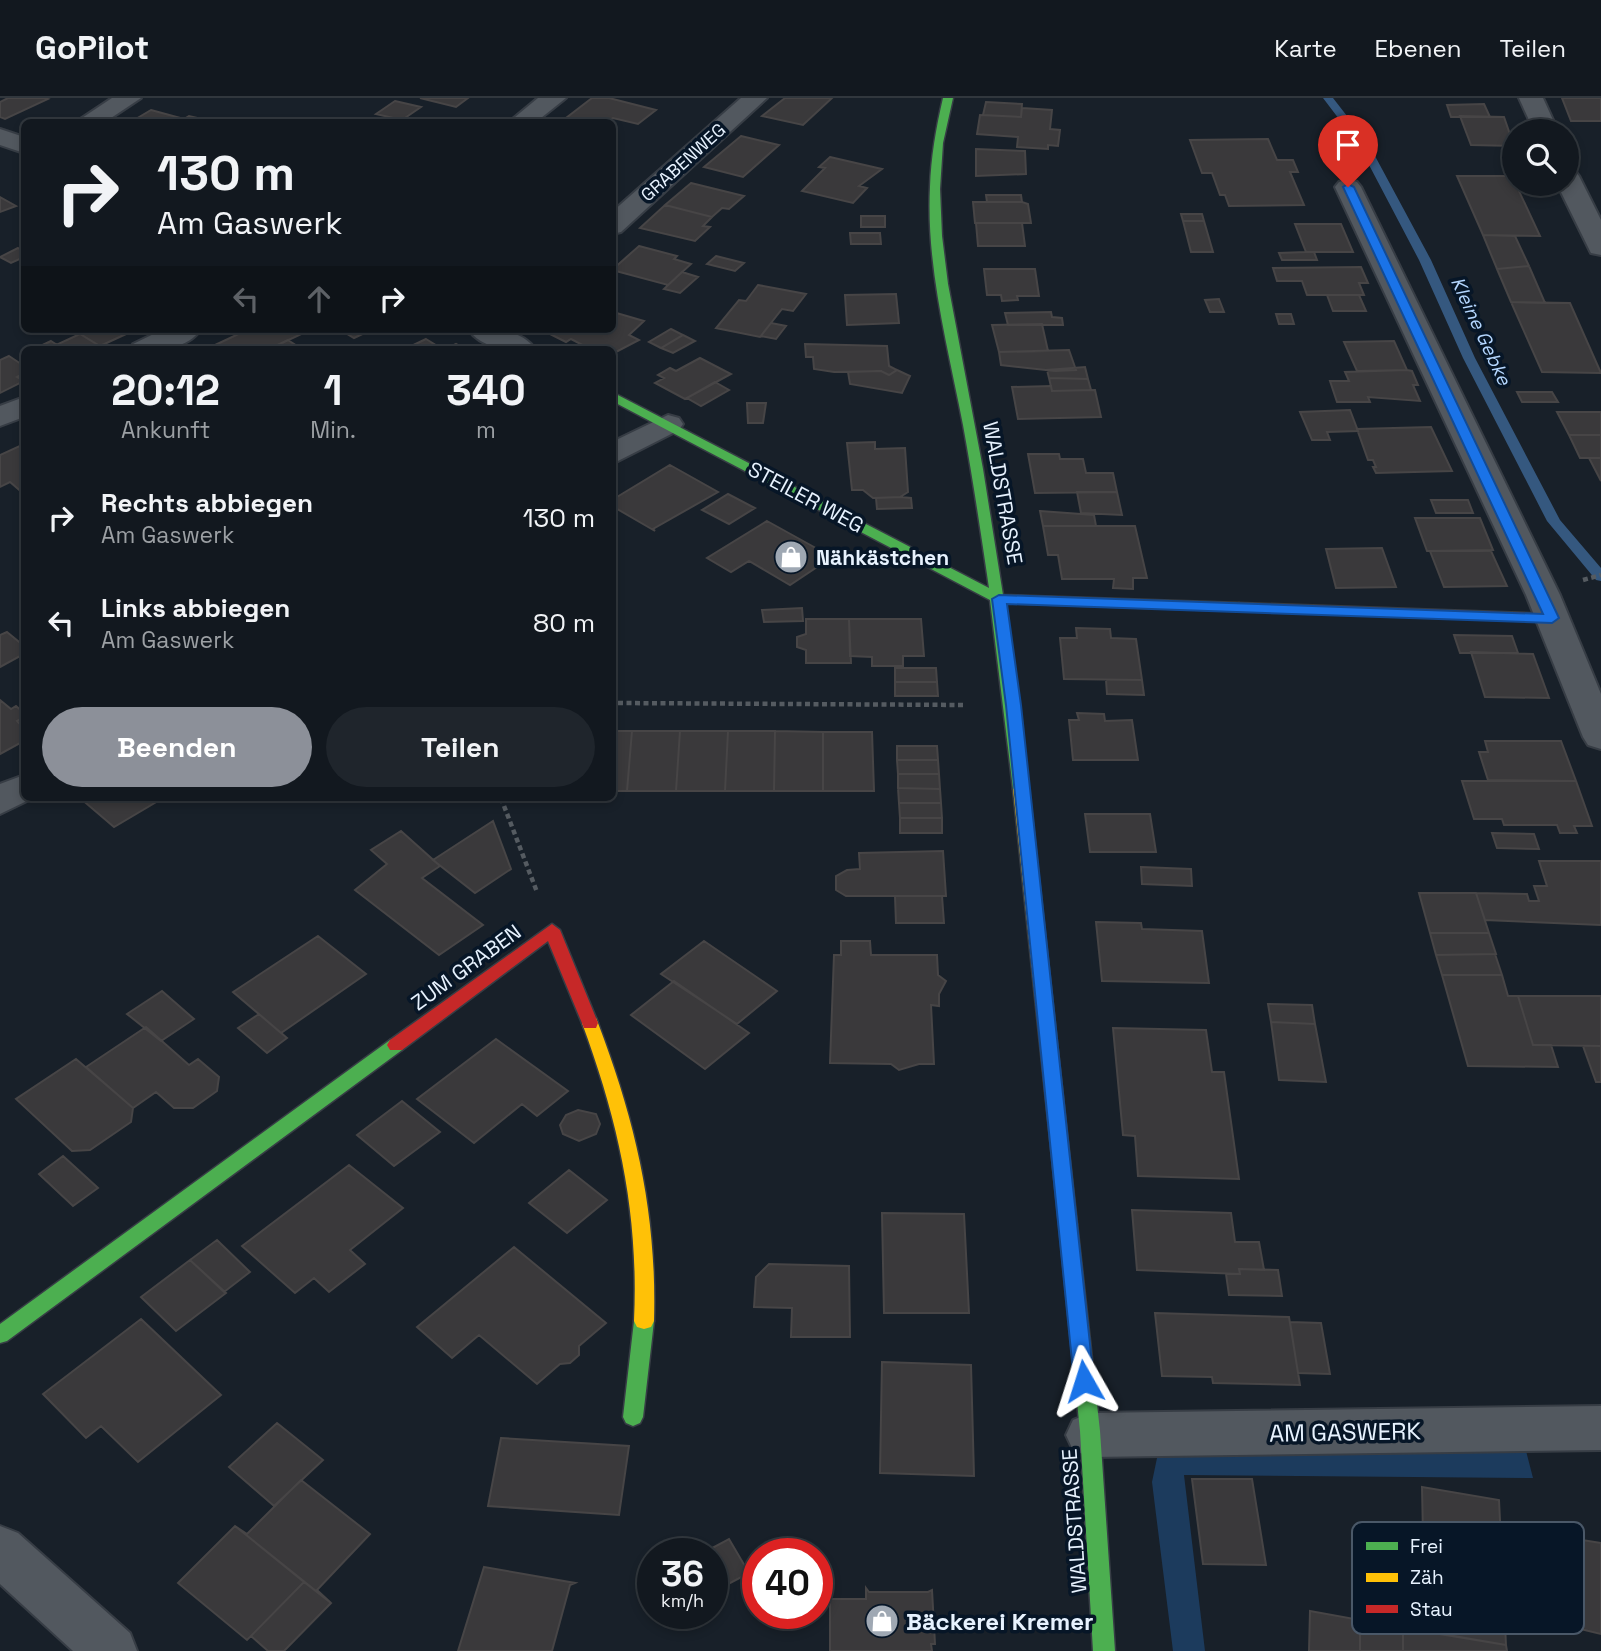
<!DOCTYPE html>
<html lang="de">
<head>
<meta charset="utf-8">
<style>
	:root { --surface:#12181f; --page:#1f252c; --text:#f1f3f6; --muted:#9ca0a4; --line:#31373d; --accent:#8c9099 }
	body { margin:0; font-family:"Space Grotesk",sans-serif; background:var(--page); color:var(--text); height:100vh; display:flex; flex-direction:column; font-size:26px; white-space:nowrap }
	* { box-sizing:border-box; margin:0 }
	p { font-size:23px; color:var(--muted) }
	.icon { flex:none; width:38px; height:38px; fill:none; stroke:currentColor; stroke-width:2; stroke-linecap:round; stroke-linejoin:round }
	.map { position:relative; flex:1; overflow:hidden }
	.side { position:absolute; left:21px; top:248px; width:595px; height:455px; display:flex; flex-direction:column; background:var(--surface); border-radius:10px; box-shadow:0 4px 10px #0003,0 0 0 2px var(--line) }
	.side>* { flex:none }
	.guide { position:absolute; left:21px; top:21px; width:595px; height:214px; border-radius:10px; box-shadow:0 4px 10px #0003,0 0 0 2px var(--line); background:#12181f; color:var(--text); overflow:hidden }
	.fabs { position:absolute; left:1502px; top:21px; display:grid; gap:14px }
	.fabs a { display:grid; place-items:center; width:77px; height:77px; border-radius:50%; background:var(--surface); box-shadow:0 4px 10px #0003,0 0 0 2px var(--line); font-size:35px }
	.speed { position:absolute; left:637px; top:1440px; display:flex; gap:14px; font-size:35px; font-weight:700; text-align:center }
	.speed>* { display:grid; place-content:center; width:91px; height:91px; border-radius:50%; background:var(--surface); box-shadow:0 4px 10px #0003,0 0 0 2px var(--line); line-height:1 }
	.speed small { font-size:18px; font-weight:400 }
	.speed .limit { border:10px solid #d22; background:#fff; color:#111 }
	.pin { position:absolute; display:grid; place-items:center; width:60px; height:60px; color:#fff; margin:-72px -30px; border-radius:50% 50% 50% 0; rotate:-45deg; box-shadow:0 0 7px #0007 }
	.pin .icon { rotate:45deg }
	.me { position:absolute; width:77px; margin:-38px; rotate:354deg; stroke-linejoin:round; filter:drop-shadow(0 0 5px #0008) }
	.turn { display:flex; align-items:center; gap:24px; height:147px; padding:0 21px; font-size:32px }
	.turn .icon { width:91px; height:91px; stroke-width:2.5 }
	.turn b { display:block; font-size:49px; line-height:60px }
	.lanes { display:flex; align-items:center; height:66px; padding:0 21px; background:#0003; justify-content:center; gap:35px; direction:ltr }
	.lanes .off { opacity:.35 }
	.eta { display:flex; justify-content:space-evenly; align-items:center; height:119px; text-align:center }
	.eta b { font-size:42px; font-weight:800; line-height:49px }
	.action { display:flex; gap:14px; margin-top:auto; padding:14px 21px }
	.action a { flex:1; height:80px; border-radius:42px; background:var(--accent); color:#fff; font-size:28px; font-weight:800; line-height:80px; text-align:center }
	.action a+a { background:var(--page); color:var(--text) }
	ul { padding:0; list-style:none }
	li { display:flex; align-items:center; gap:21px; height:105px; padding:0 21px }
	li div { flex:1 }
	li b { display:block; font-size:26px }
	li em { font-style:normal }
	header { display:flex; align-items:center; gap:42px; box-sizing:border-box; height:98px; padding:0 35px; background:var(--surface); border-bottom:2px solid var(--line) }
	header strong { font-size:33px }
	nav { display:flex; gap:38px; margin-inline-start:auto; font-size:24px }
	.map>svg:first-child { display:block }
</style>
</head>
<body>
<header>
<strong>GoPilot</strong>
<nav><a>Karte</a><a>Ebenen</a><a>Teilen</a></nav>
</header>
<div class="map">
<svg width="1601" height="1553" viewBox="0 0 1601 1553">
	<rect width="100%" height="100%" fill="#182029"/>
	<path fill="#1c3b5d" d="M1179 1348 1525 1349 1533 1380 1184 1377 1205 1553H1173L1152 1384 1157 1360Z"/>
	<g fill="none" stroke-linecap="round" stroke-linejoin="round">
		<path fill="#35587f" fill-rule="evenodd" d="M1323 0H1333L1368 45 1431 162 1475 260 1560 422 1601 470V483L1596 482 1547 423 1463 260 1419 162 1358 46Z"/>
	</g>
	<path fill="#3a393b" stroke="#474546" stroke-width="2" d="M8 0H45L48 1 5 21 0 19V4Z
		M420 0H468L456 9Z
		M592 0H609L656 12 638 26 613 20 607 24H585L566 20Z
		M785 0H832L803 27 762 18Z
		M1562 0H1601V23H1571Z
		M395 3 421 9 402 22 376 16Z
		M986 4 1022 6 1021 19 983 17Z
		M1484 6 1490 19H1451L1447 7Z
		M1022 10 1052 12 1050 31 1060 32 1058 48 1048 47V51L1017 49 1018 39 977 36 980 17 1021 19Z
		M151 12 184 21 189 18 206 22 131 24Z
		M1460 18 1504 19 1514 48 1471 47Z
		M741 38 779 47 743 79 704 69Z
		M1268 41 1277 62H1293L1298 74H1290L1304 107 1229 108 1225 97H1220L1212 75H1202L1190 42Z
		M976 51 1025 53 1026 76 976 78Z
		M830 59 882 71 859 88 867 90 853 105 802 93 825 70 819 69Z
		M1457 78H1512L1540 138 1483 137Z
		M691 85 744 98 729 111 722 110 712 119 665 107Z
		M986 97H1021L1022 104H987Z
		M0 99 16 108 0 114Z
		M973 104H1022L1028 106 1031 125H975Z
		M665 107 712 119 703 128 710 129 695 143 640 130Z
		M1181 116H1202L1204 123H1183Z
		M861 118H885V129H861Z
		M1183 123H1204L1213 154H1191Z
		M976 125H1022L1025 148H978Z
		M1295 126H1341L1353 154H1306Z
		M850 135H880L881 146H851Z
		M1483 137 1515 138 1529 168 1497 171Z
		M639 148 677 158 674 161 691 166 668 187 612 172Z
		M18 150 24 154V159L11 165 0 159Z
		M1306 154H1314L1317 162H1282L1279 155Z
		M716 158 744 165 735 173 707 166Z
		M1529 168 1545 205 1511 204 1497 171Z
		M1361 169 1368 185H1359L1364 197H1307L1302 183H1277L1273 170Z
		M984 171H1035L1039 198H1017L1018 202 1002 203 1001 197H987Z
		M682 174 698 179 680 195 664 191Z
		M758 187 806 196 793 213 782 211 760 239 716 230 739 202 746 203Z
		M896 196 899 225 847 227 845 197Z
		M1327 197H1359L1366 213H1333Z
		M1219 201 1224 214H1210L1205 202Z
		M1511 204 1570 205 1601 275 1542 274Z
		M612 210 616 211 613 214 644 223 629 237 639 242 612 256V252H592L571 241 566 244 548 235 557 231H612Z
		M1051 214 1052 219 1062 220 1063 227H1008L1005 215Z
		M1276 216H1291L1294 226H1279Z
		M771 225 786 228 776 241 761 238Z
		M1042 226 1048 253 999 254 992 227Z
		M72 231H137L100 248Z
		M249 231H301L306 234 267 252H219L213 248Z
		M339 231H373L354 240Z
		M671 231 683 237 661 250 649 244Z
		M80 236 98 247 88 252H68L58 246Z
		M683 237 695 243 673 255 661 250Z
		M426 241 444 252 456 246 466 252H403Z
		M288 242 300 250 267 252Z
		M51 243 65 252 36 250Z
		M1394 243 1407 272 1357 273 1344 244Z
		M805 246 887 248 889 268 897 272 889 277 881 273 834 274 814 271 813 259H806Z
		M1069 252 1076 272 1055 273 1001 267 999 254Z
		M9 258 24 268V275L17 279 24 283 0 295V262Z
		M700 260 731 276 685 301 655 285 664 280 658 277 670 270 676 273Z
		M1085 269 1088 281 1049 280 1047 272Z
		M897 272 910 278 902 295 850 286 848 274 881 273 889 277Z
		M1407 272 1412 273 1418 287H1413L1420 303 1368 299 1370 304H1337L1330 283H1349L1345 274Z
		M1049 280 1088 281 1091 292 1052 293Z
		M715 284 729 292 701 308 687 300Z
		M1051 288 1052 293 1095 292 1101 319 1018 321 1012 289Z
		M1517 294H1552L1558 304H1522Z
		M747 305H766L763 325H748Z
		M1350 312 1358 333 1327 334 1330 342H1312L1300 314Z
		M1557 314H1601V337H1569Z
		M1431 329 1452 373 1376 375 1373 369H1376L1373 362H1368L1357 331Z
		M1569 337H1601V360H1580Z
		M875 344V351L905 350 908 394 900 399 873 400 863 392H852L847 345Z
		M24 346V396L10 384 0 389V357Z
		M1028 356H1059L1060 361H1083L1086 375H1113L1117 394 1035 395Z
		M1589 360H1601V383Z
		M670 367 718 394 653 431 655 433 612 408V402Z
		M1077 394H1117L1122 417 1081 415Z
		M728 396 755 410 729 426 702 412Z
		M900 399 911 400 912 410 877 411 876 400Z
		M1431 402H1468L1473 415H1436Z
		M1040 413 1094 417 1096 428H1043Z
		M1415 420H1480L1493 452 1427 453Z
		M767 423 832 459 790 487 749 463 731 474 707 460Z
		M1043 428H1135L1147 480H1133V491L1113 490 1114 481H1062L1058 457H1048Z
		M1382 450 1396 489 1336 490 1326 451Z
		M1430 453H1491L1507 488 1444 489Z
		M802 510 803 523 764 524 762 512Z
		M806 521H849L851 565H806V552L797 549V539L806 536Z
		M849 521H921L924 558H903V568H872V559L850 558Z
		M1076 530 1110 531 1111 540 1136 541 1142 582 1064 581 1060 540H1077Z
		M7 534 24 548V556L0 569V537Z
		M1454 537 1512 538 1518 555H1460Z
		M1471 554 1533 556 1549 600 1485 599Z
		M895 570H936L937 584H895Z
		M1106 582H1142L1144 597 1107 596Z
		M895 584H937L938 598H895Z
		M0 602 11 611 16 608 24 615V619L17 623 24 630V643L0 656Z
		M1077 615 1104 616 1105 623 1132 622 1138 662H1073L1069 622H1079Z
		M612 633H632L627 693H612Z
		M632 633H680L676 693H627Z
		M680 633H728L725 693H676Z
		M728 633H775L774 693H725Z
		M775 633 823 634V693H774Z
		M823 634H872L874 693H823Z
		M1485 643H1561L1576 683 1488 682 1479 654H1488Z
		M897 648H937L938 662H897Z
		M897 662H938L939 676H898Z
		M898 676H939L940 691 898 690Z
		M1462 683H1576L1592 728H1574L1577 735H1560L1557 727H1504L1502 721H1474Z
		M898 690 940 691 941 705H899Z
		M80 700H163L114 729Z
		M899 705H941L942 720H900Z
		M1085 716H1150L1156 754H1090Z
		M900 720H942V735H900Z
		M493 723 511 771 475 795 433 762Z
		M401 733 440 768 422 780 483 827 439 857 355 792 387 766 371 752Z
		M1492 735 1534 736 1539 751 1497 750Z
		M943 753 946 798H846L836 792V778L847 772 860 771 859 755Z
		M1539 763H1601V827L1485 822 1476 795 1527 796 1529 803H1539L1534 788H1547Z
		M1141 769 1191 771 1192 788 1142 786Z
		M1419 795H1476L1489 835H1430Z
		M895 798H942L944 825H896Z
		M1096 824 1141 825 1142 831 1202 833 1209 885 1102 883Z
		M1430 835H1489L1496 856 1436 857Z
		M318 838 366 876 281 935 233 894Z
		M704 843 777 893 737 926 661 876Z
		M841 843H870L871 857H937L938 877 946 883 939 896V908L931 907 934 966H919L899 972 891 966 830 965 834 857H841Z
		M1495 856 1502 877H1442L1436 857Z
		M1442 877H1502L1508 898H1518L1533 947H1551L1558 969 1468 968Z
		M674 883 749 935 705 971 631 917Z
		M162 893 194 921 161 943 127 916Z
		M1518 898H1601V948L1533 947Z
		M1268 906 1312 907 1315 926 1271 924Z
		M259 916 287 940 267 955 238 930Z
		M1271 924 1315 926 1326 984 1279 982Z
		M146 929 189 967 198 961 219 979 217 993 193 1010H174L156 994 133 1010 86 969Z
		M1113 930 1206 932 1212 974H1224L1239 1081 1138 1078 1135 1038 1123 1037Z
		M496 941 568 993 537 1018 522 1006 474 1045 417 1001Z
		M1583 948H1601V984H1596Z
		M76 961 133 1010 131 1024 90 1052 72 1053 16 1001Z
		M402 1003 440 1034 394 1068 357 1037Z
		M578 1012 596 1016 600 1026 596 1036 579 1043 563 1036 560 1027 566 1017Z
		M63 1058 98 1090 73 1108 39 1076Z
		M349 1067 403 1110 350 1152 365 1166 329 1194 314 1180 295 1195 242 1148Z
		M569 1072 607 1102 567 1135 529 1105Z
		M1132 1112 1231 1115 1235 1144H1259L1264 1172 1239 1171 1240 1176 1137 1172Z
		M882 1115 964 1116 969 1215H884Z
		M217 1142 250 1174 224 1194 190 1162Z
		M514 1149 606 1225 579 1248V1257L570 1265 560 1266 537 1286 479 1237 452 1260 417 1229Z
		M190 1162 226 1195 176 1233 141 1199Z
		M769 1166 849 1168 850 1239H791L792 1210 754 1209 756 1179Z
		M1239 1171 1278 1172 1282 1198 1229 1197 1226 1176H1240Z
		M1155 1215 1289 1219 1300 1287 1213 1285 1212 1279 1162 1278Z
		M141 1221 221 1297 138 1364 101 1328 86 1340 43 1296Z
		M1290 1224 1321 1225 1330 1276 1298 1275Z
		M882 1264 971 1267 974 1378 880 1375Z
		M277 1325 323 1362 274 1408 229 1369Z
		M501 1340 629 1348 619 1417 488 1408Z
		M1192 1381H1252L1266 1467 1203 1466Z
		M301 1382 370 1436 317 1492 331 1505 235 1428 247 1436Z
		M1422 1389 1499 1402 1506 1547 1425 1533Z
		M235 1428 304 1484 247 1542 178 1485Z
		M1538 1435 1601 1445V1536L1543 1522Z
		M729 1441 749 1475 717 1492 712 1484V1456H701Z
		M484 1469 575 1485 570 1487 552 1553H458Z
		M304 1484 331 1505 284 1553H268L251 1538Z
		M866 1490 869 1494H928L932 1492 935 1546H931L932 1553H830V1501H866Z
		M1310 1513 1360 1522V1553H1309Z
		M1360 1522 1403 1530V1553H1360Z
		M1403 1530 1506 1547 1507 1553H1403Z"/>
	<g fill="none" stroke-linecap="round" stroke-linejoin="round">
		<defs>
			<path id="street" d="M112 0H141L105 24H76Z
				M538 0H566L536 24H509Z
				M741 0H767L621 134 612 136V114Z
				M1519 0H1543L1558 33H1534Z
				M0 31 24 39V55L0 47Z
				M1566 70 1575 73 1579 78 1601 122V157L1591 155 1588 149 1557 86H1566Z
				M1348 81 1357 84 1361 89 1560 497 1601 596V651L1588 647 1583 639 1526 497 1335 89 1339 84Z
				M164 231H201C186 254 153 252 129 252L133 246Z
				M468 231C492 231 521 230 536 252 512 252 483 253 468 231Z
				M24 299V319L0 328V308Z
				M668 317 679 320 683 326 679 332 612 366V344Z
				M24 677V700H33L0 716V686Z
				M1601 1308V1352L1090 1359 1073 1352 1066 1337 1073 1322 1090 1315Z
				M0 1428 18 1435 130 1535 137 1553H73L0 1486Z"/>
			<path id="fast" d="M943 0H953L943 45 940 91 942 138 948 186 983 371 1003 497 1239 505 1246 509 1239 513 1005 505 1029 691 1021 696 1013 691 990 502 612 303V294L989 490C981 436 973 381 963 327 948 249 926 169 930 89 931 59 936 30 943 0Z
				M396 940 402 942 405 947 402 952 7 1243 0 1245V1226L390 942Z
				M1068 1118 1074 1121 1077 1126 1100 1333 1115 1553H1093L1080 1333 1059 1126 1062 1121Z
				M644 1215 651 1217 654 1223 643 1319 640 1325 633 1328 626 1325 623 1319 634 1223 637 1217Z"/>
			<path id="slow" d="M1021 686 1029 691 1077 1126 1074 1131 1068 1134 1062 1131 1059 1126 1013 691Z
				M590 919 596 920 598 925C636 1025 657 1116 654 1223L651 1229 644 1231 637 1229 634 1223C639 1116 619 1025 582 925L584 920Z"/>
			<path id="jam" d="M1239 505 1552 516 1559 520 1552 524 1234 512 1232 509Z
				M552 826 560 832 598 925 596 930H584L548 843 402 952H390L387 947 390 942Z"/>
		</defs>
		<use href="#street" stroke="#373d45" stroke-width="4"/>
		<use href="#fast" stroke="#373d45" stroke-width="3"/>
		<use href="#slow" stroke="#373d45" stroke-width="3"/>
		<use href="#jam" stroke="#373d45" stroke-width="3"/>
		<path stroke="#555b61" stroke-width="4.5" stroke-dasharray="5 3.5" stroke-linecap="butt" d="M1583 482 1601 477
			M618 605 964 607
			M501 700 537 794"/>
		<use href="#street" fill="#52585f" fill-rule="evenodd"/>
		<use href="#fast" fill="#4caf50" fill-rule="evenodd"/>
		<use href="#slow" fill="#ffc107" fill-rule="evenodd"/>
		<use href="#jam" fill="#c62828" fill-rule="evenodd"/>
	</g>
	<path fill="#1a73e8" stroke="#114b97" stroke-width="2" d="M1348 86 1354 89 1559 520 1552 525 1007 506 1021 607 1094 1283 1091 1289 1084 1291 1077 1289 1074 1283 1006 607 992 501 999 497 1543 516 1343 89Z"/>
	<defs>
		<symbol id="shop-disc" viewBox="-11 -11 22 22"><circle r="9.5" fill="#9fa8b3" stroke="#071627"/><path d="M-5-2.5h2.3a2.7 3.5 0 0 1 5.4 0H5L5.5 6h-11ZM-1.5-2.5h3a1.5 2.3 0 0 0-3 0Z" fill="#fff"/></symbol>
	</defs>
	<g fill-rule="evenodd">
		<use href="#shop-disc" x="772" y="440" width="38" height="38"/>
		<use href="#shop-disc" x="863" y="1504" width="38" height="38"/>
	</g>
	<g text-anchor="middle" dominant-baseline="central" stroke-width="7" stroke-linejoin="round" paint-order="stroke">
		<g font-size="18" fill="#e7f2fe" stroke="#071627">
			<text transform="translate(683 64) rotate(-42)">GRABENWEG</text>
		</g>
		<g font-size="19" font-style="italic" fill="#b4d6fe" stroke="#071627">
			<text transform="translate(1481 233) rotate(65)">Kleine Gebke</text>
		</g>
		<g font-size="21" fill="#e7f2fe" stroke="#071627">
			<text transform="translate(1003 395) rotate(80)">WALDSTRASSE</text>
			<text transform="translate(806 399) rotate(28)">STEILER WEG</text>
			<text transform="translate(466 869) rotate(-36)">ZUM GRABEN</text>
			<text transform="translate(1074 1423) rotate(-94)">WALDSTRASSE</text>
		</g>
		<g font-size="21" font-weight="bold" fill="#e7f2fe" stroke="#071627" text-anchor="start">
			<text x="816" y="459">Nähkästchen</text>
		</g>
		<g font-size="24" fill="#e7f2fe" stroke="#071627">
			<text transform="translate(1345 1334) rotate(-1)">AM GASWERK</text>
		</g>
		<g font-size="24" font-weight="bold" fill="#e7f2fe" stroke="#071627" text-anchor="start">
			<text x="906" y="1523">Bäckerei Kremer</text>
		</g>
	</g>
	<rect x="1352" y="1424" width="232" height="112" rx="10" fill="#071627" stroke="#4a5868" stroke-width="2"/>
	<rect x="1366" y="1444" width="32" height="8" fill="#4caf50"/>
	<rect x="1366" y="1475" width="32" height="9" fill="#ffc107"/>
	<rect x="1366" y="1507" width="32" height="8" fill="#c62828"/>
	<g font-size="19" fill="#e7f2fe">
		<text x="1410" y="1455">Frei</text>
		<text x="1410" y="1486">Zäh</text>
		<text x="1410" y="1518">Stau</text>
	</g>
</svg>
<div class="fabs">
<a><svg class="icon" aria-label="search" viewBox="0 0 24 24"><circle cx="10" cy="10" r="6"/><path d="M15 15l6 6"/></svg></a>
</div>
<div class="speed"><div>36<small>km/h</small></div><div class="limit">40</div></div>
<div class="pin" style="left:1348px;top:89px;background:#d93025"><svg class="icon" aria-label="arrive" viewBox="0 0 24 24"><path d="M6 21V4h12l-3 4 3 4H6"/></svg></div>
<svg class="me" style="left:1084px;top:1283px" viewBox="-20 -20 40 40"><path d="M0-17L14 15 0 8-14 15z" fill="#1a73e8" stroke="#fff" stroke-width="4"/></svg>
<div class="guide">
<div class="turn"><svg class="icon" aria-label="right" viewBox="0 0 24 24"><path d="M7 20v-9h11M14 6l5 5-5 5"/></svg><div><b>130 m</b>Am Gaswerk</div></div>
<div class="lanes"><svg class="icon off" aria-label="left" viewBox="0 0 24 24"><path d="M17 20v-9H6M10 6l-5 5 5 5"/></svg><svg class="icon off" aria-label="ahead" viewBox="0 0 24 24"><path d="M12 20V5M6 11l6-6 6 6"/></svg><svg class="icon" aria-label="right" viewBox="0 0 24 24"><path d="M7 20v-9h11M14 6l5 5-5 5"/></svg></div>
</div>
<section class="side">
<div class="eta">
<div><b>20:12</b><p>Ankunft</p></div>
<div><b>1</b><p>Min.</p></div>
<div><b>340</b><p>m</p></div>
</div>
<ul>
<li><svg class="icon" aria-label="right" viewBox="0 0 24 24"><path d="M7 20v-9h11M14 6l5 5-5 5"/></svg><div><b>Rechts abbiegen</b><p>Am Gaswerk</p></div><em>130 m</em></li>
<li><svg class="icon" aria-label="left" viewBox="0 0 24 24"><path d="M17 20v-9H6M10 6l-5 5 5 5"/></svg><div><b>Links abbiegen</b><p>Am Gaswerk</p></div><em>80 m</em></li>
</ul>
<div class="action"><a>Beenden</a><a>Teilen</a></div>
</section>
</div>
</body>
</html>
